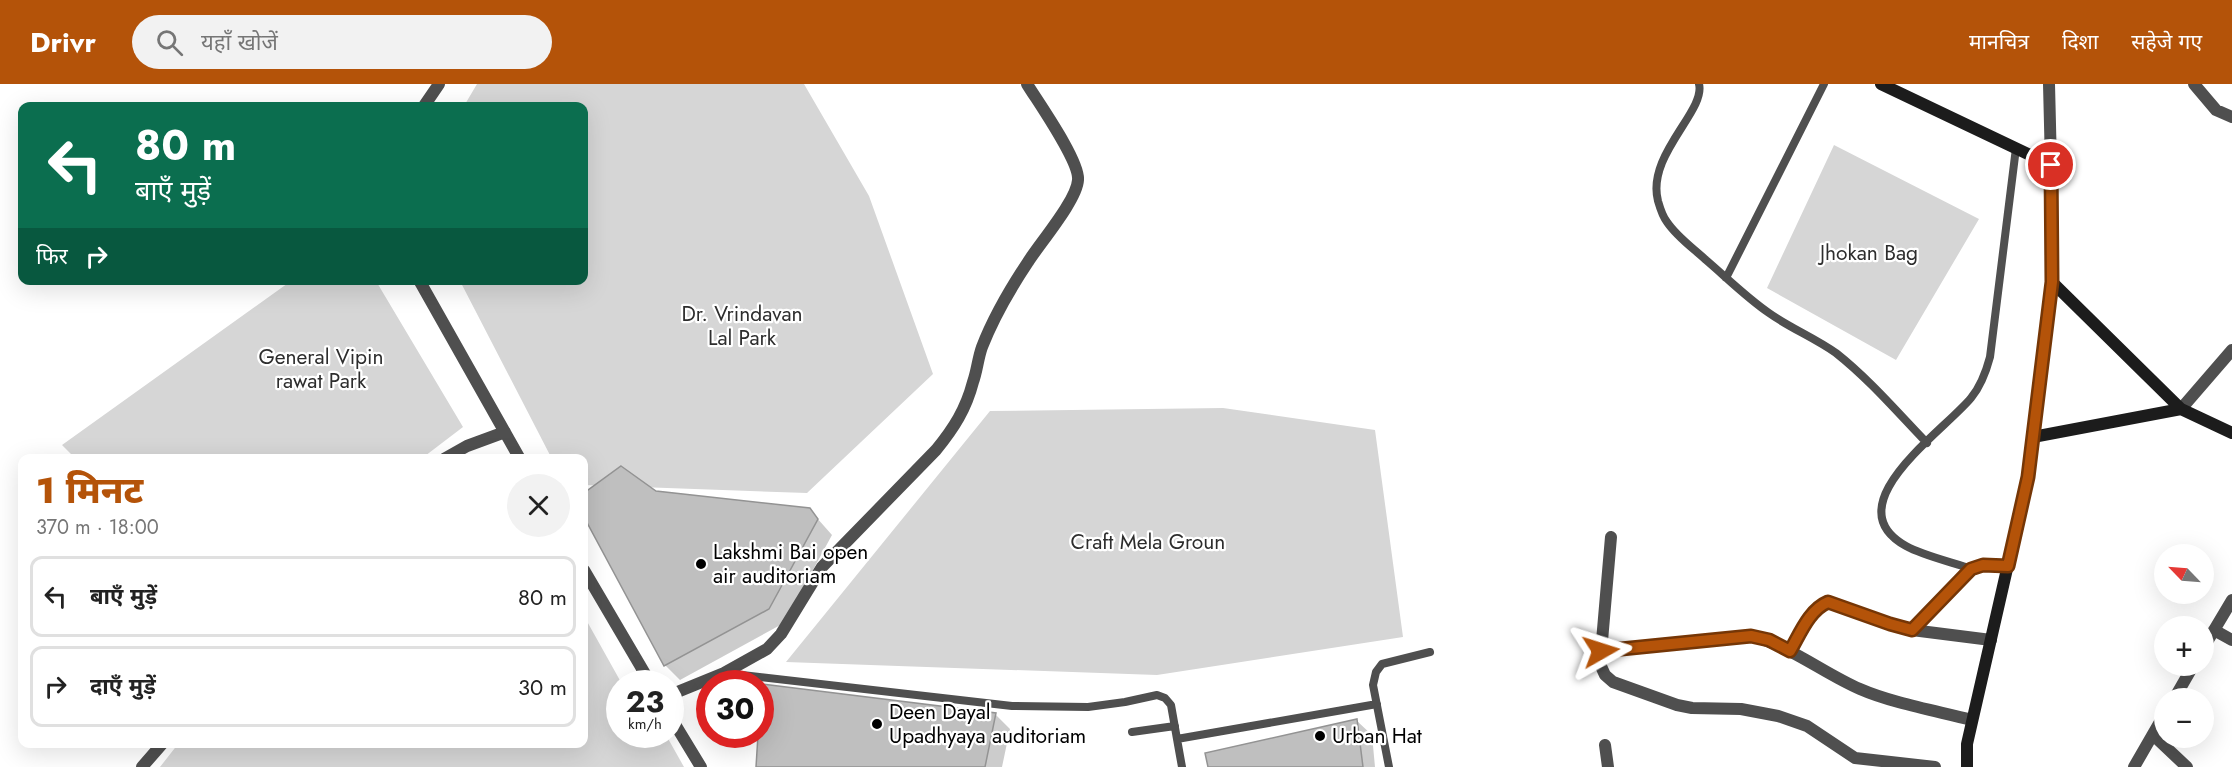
<!DOCTYPE html>
<html lang="hi">
<head>
<meta charset="utf-8">
<style>
	:root { --surface:#fff; --page:#f2f2f2; --text:#222; --muted:#767676; --line:#e0e0e0; --accent:#b45309 }
	body { margin:0; font-family:Jost,"Noto Sans Devanagari",sans-serif; background:var(--page); color:var(--text); height:100vh; display:flex; flex-direction:column; font-size:22px; white-space:nowrap }
	* { box-sizing:border-box; margin:0 }
	p { font-size:20px; color:var(--muted) }
	.icon { flex:none; width:33px; height:33px; fill:none; stroke:currentColor; stroke-width:2; stroke-linecap:round; stroke-linejoin:round }
	.map { position:relative; flex:1; overflow:hidden }
	.details { position:absolute; left:18px; top:370px; width:570px; height:294px; display:flex; flex-direction:column; background:var(--surface); border-radius:12px; box-shadow:0 6px 24px #0002 }
	.details>* { flex:none }
	.hud { position:absolute; left:18px; top:18px; width:570px; height:183px; border-radius:12px; box-shadow:0 6px 24px #0002; background:#0b6e4f; color:#fff; overflow:hidden }
	.needle { width:39px; rotate:295deg }
	.controls { position:absolute; left:2154px; top:460px; display:grid; gap:12px }
	.controls a { display:grid; place-items:center; width:60px; height:60px; border-radius:50%; background:var(--surface); box-shadow:0 6px 24px #0002; font-size:30px }
	.speed { position:absolute; left:606px; top:586px; display:flex; gap:12px; font-size:30px; font-weight:700; text-align:center }
	.speed>* { display:grid; place-content:center; width:78px; height:78px; border-radius:50%; background:var(--surface); box-shadow:0 6px 24px #0002; line-height:1 }
	.speed small { font-size:15px; font-weight:400 }
	.speed .limit { border:9px solid #d22; background:#fff; color:#111 }
	.pin { position:absolute; display:grid; place-items:center; width:51px; height:51px; color:#fff; margin:-26px; border:3px solid #fff; border-radius:50%; box-shadow:0 2px 6px #0007 }
	.me { position:absolute; width:66px; margin:-33px; rotate:84deg; stroke-linejoin:round; filter:drop-shadow(0 0 4px #0008) }
	.turn { display:flex; align-items:center; gap:21px; height:126px; padding:0 18px; font-size:27px }
	.turn .icon { width:78px; height:78px; stroke-width:2.5 }
	.turn b { display:block; font-size:42px; line-height:51px }
	.then { display:flex; align-items:center; height:57px; padding:0 18px; background:#0003; gap:12px; font-size:22px }
	.round { display:grid; place-items:center; flex:none; width:63px; height:63px; border-radius:32px; background:var(--page) }
	.overview { display:flex; align-items:center; justify-content:space-between; height:102px; padding:0 18px }
	h1 { font-size:36px; font-weight:800; line-height:45px; color:var(--accent) }
	ul { padding:0; list-style:none }
	li { display:flex; align-items:center; gap:18px; height:81px; margin:0 12px 9px; padding:0 6px; border:3px solid var(--line); border-radius:12px }
	li div { flex:1 }
	li b { display:block; font-size:22px }
	li em { font-style:normal }
	header { display:flex; align-items:center; gap:36px; box-sizing:border-box; height:84px; padding:0 30px; background:var(--accent); color:#fff }
	header strong { font-size:28px }
	nav { display:flex; gap:33px; margin-inline-start:auto; font-size:21px }
	.search { width:420px; height:54px; background:var(--page); display:flex; align-items:center; gap:15px; box-sizing:border-box; padding:0 21px; border-radius:33px; color:var(--muted); font-size:22px }
	.map>svg:first-child { display:block }
</style>
</head>
<body>
<header>
<strong>Drivr</strong>
<div class="search"><svg class="icon" aria-label="search" viewBox="0 0 24 24"><circle cx="10" cy="10" r="6"/><path d="M15 15l6 6"/></svg>यहाँ खोजें</div>
<nav><a>मानचित्र</a><a>दिशा</a><a>सहेजे गए</a></nav>
</header>
<div class="map">
<svg width="2232" height="683" viewBox="0 0 2232 683">
	<rect width="100%" height="100%" fill="#fff"/>
	<path fill="#d6d6d6" d="M477 0H804L869 112 933 290 807 409 584 401V375H552L460 197 584 196V22H464Z
		M1834 61 1979 135 1896 276 1767 204Z
		M291 197H376L463 343 421 375H76L62 361Z
		M1223 324 1375 346 1403 553 1157 591 786 578 990 327Z
		M584 532 622 600H620V651H666L684 683H160L178 660H584Z"/>
	<path fill="#0003" d="M621 384 656 408 809 425 832 451 784 539 680 596 665 581 584 430V411Z
		M995 630 1010 645 1002 683H758L760 651Z
		M1357 637 1372 651 1375 683H1209Z"/>
	<path fill="#bfbfbf" stroke="#939393" stroke-width="1.5" d="M621 382 656 407 810 424 818 435 769 525 664 582 584 433V409Z
		M762 600 996 629 985 683H756L758 651H760Z
		M1357 635 1363 683H1208L1205 669Z"/>
	<g fill="none" stroke-linecap="round" stroke-linejoin="round">
		<path stroke="#4f4f4f" stroke-width="8" d="M1699 0C1706 27 1646 71 1658 117 1660 124 1663 133 1667 138 1677 153 1693 164 1706 176 1727 194 1747 214 1769 229 1790 244 1815 254 1836 269 1869 295 1898 329 1927 359
			M1726 194 1824 0
			M1972 485C1952 478 1924 472 1906 462 1833 421 1943 348 1971 314 1981 302 1986 288 1990 273L2016 64
			M725 589 1012 622 1088 623 1125 618 1157 611 1165 614 1171 621 1177 655 1377 620
			M1132 648 1175 642
			M1177 655 1182 683
			M1389 683 1373 601 1376 588 1382 580 1430 568"/>
		<path stroke="#4f4f4f" stroke-width="12" d="M2049 0 2051 81
			M2194 0 2216 26 2232 33
			M424 22 439 0
			M419 196 520 375
			M2181 325 2232 266
			M444 375 467 362 505 348
			M1611 453 1600 580 1605 591 1613 598 1677 621 1692 624 1741 625 1778 632 1807 642 1855 674 1935 683
			M584 486 651 600
			M1912 546 1972 485 1983 481 2008 482
			M2214 546 2232 556
			M2204 563 2232 516
			M1601 567 1751 552C1791 562 1823 589 1860 605 1892 619 1937 627 1972 636
			M1790 567C1800 550 1809 525 1828 518L1890 540 1912 546 1991 556
			M670 611 724 589 767 565 781 550 822 483 936 366C954 344 966 325 973 298 977 287 978 274 982 263 994 232 1010 205 1028 178 1040 159 1077 116 1078 96 1080 77 1038 18 1027 0
			M2174 615 2193 582
			M670 632 701 683
			M2153 651 2187 683
			M1605 661 1608 683
			M142 683 162 660
			M2134 683 2164 631"/>
		<path stroke="#1c1c1c" stroke-width="12" d="M1881 0 2051 81 2052 198 2028 393 1967 660V683
			M2052 198 2181 325 2232 349
			M2033 353 2181 325"/>
	</g>
	<g fill="none" stroke-linecap="round" stroke-linejoin="round">
		<defs>
			<path id="route" d="M1601 567 1751 552 1769 556 1790 567C1800 550 1809 526 1828 518L1890 540 1912 546 1971 485 1983 481 2008 482 2028 393 2052 198 2051 81"/>
		</defs>
		<use href="#route" stroke="#753606" stroke-width="15"/>
		<use href="#route" stroke="#b45309" stroke-width="10"/>
	</g>
	<g fill="#000" stroke="#fff" stroke-width="2">
		<circle cx="701" cy="480" r="6"/>
		<circle cx="877" cy="640" r="6"/>
		<circle cx="1320" cy="652" r="6"/>
	</g>
	<g text-anchor="middle" dominant-baseline="central" stroke-width="4.5" stroke-linejoin="round" paint-order="stroke">
		<g font-size="21" fill="#2d2d2d" stroke="#fff">
			<text x="1869" y="169">Jhokan Bag</text>
			<text x="742" y="230">Dr. Vrindavan<tspan x="742" dy="24">Lal Park</tspan></text>
			<text x="321" y="273">General Vipin<tspan x="321" dy="24">rawat Park</tspan></text>
			<text x="1148" y="458">Craft Mela Groun</text>
		</g>
		<g font-size="21" fill="#000" stroke="#fff" text-anchor="start">
			<text x="713" y="468">Lakshmi Bai open<tspan x="713" dy="24">air auditoriam</tspan></text>
			<text x="889" y="628">Deen Dayal<tspan x="889" dy="24">Upadhyaya auditoriam</tspan></text>
			<text x="1332" y="652">Urban Hat</text>
		</g>
	</g>
</svg>
<div class="controls">
<a><svg class="needle" viewBox="-14 -14 28 28"><path d="M0-13l5 13h-10z" fill="#e53935"/><path d="M0 13l5-13h-10z" fill="#767676"/></svg></a>
<a>+</a>
<a>−</a>
</div>
<div class="speed"><div>23<small>km/h</small></div><div class="limit">30</div></div>
<div class="pin" style="left:2051px;top:81px;background:#d93025"><svg class="icon" aria-label="arrive" viewBox="0 0 24 24"><path d="M6 21V4h12l-3 4 3 4H6"/></svg></div>
<svg class="me" style="left:1601px;top:567px" viewBox="-20 -20 40 40"><path d="M0-17L14 15 0 8-14 15z" fill="#b45309" stroke="#fff" stroke-width="4"/></svg>
<div class="hud">
<div class="turn"><svg class="icon" aria-label="left" viewBox="0 0 24 24"><path d="M17 20v-9H6M10 6l-5 5 5 5"/></svg><div><b>80 m</b>बाएँ मुड़ें</div></div>
<div class="then">फिर<svg class="icon" aria-label="right" viewBox="0 0 24 24"><path d="M7 20v-9h11M14 6l5 5-5 5"/></svg></div>
</div>
<section class="details">
<div class="overview"><div><h1>1 मिनट</h1><p>370 m · 18:00</p></div><a class="round"><svg class="icon" aria-label="close" viewBox="0 0 24 24"><path d="M6 6l12 12M18 6L6 18"/></svg></a></div>
<ul>
<li><svg class="icon" aria-label="left" viewBox="0 0 24 24"><path d="M17 20v-9H6M10 6l-5 5 5 5"/></svg><div><b>बाएँ मुड़ें</b></div><em>80 m</em></li>
<li><svg class="icon" aria-label="right" viewBox="0 0 24 24"><path d="M7 20v-9h11M14 6l5 5-5 5"/></svg><div><b>दाएँ मुड़ें</b></div><em>30 m</em></li>
</ul>
</section>
</div>
</body>
</html>
